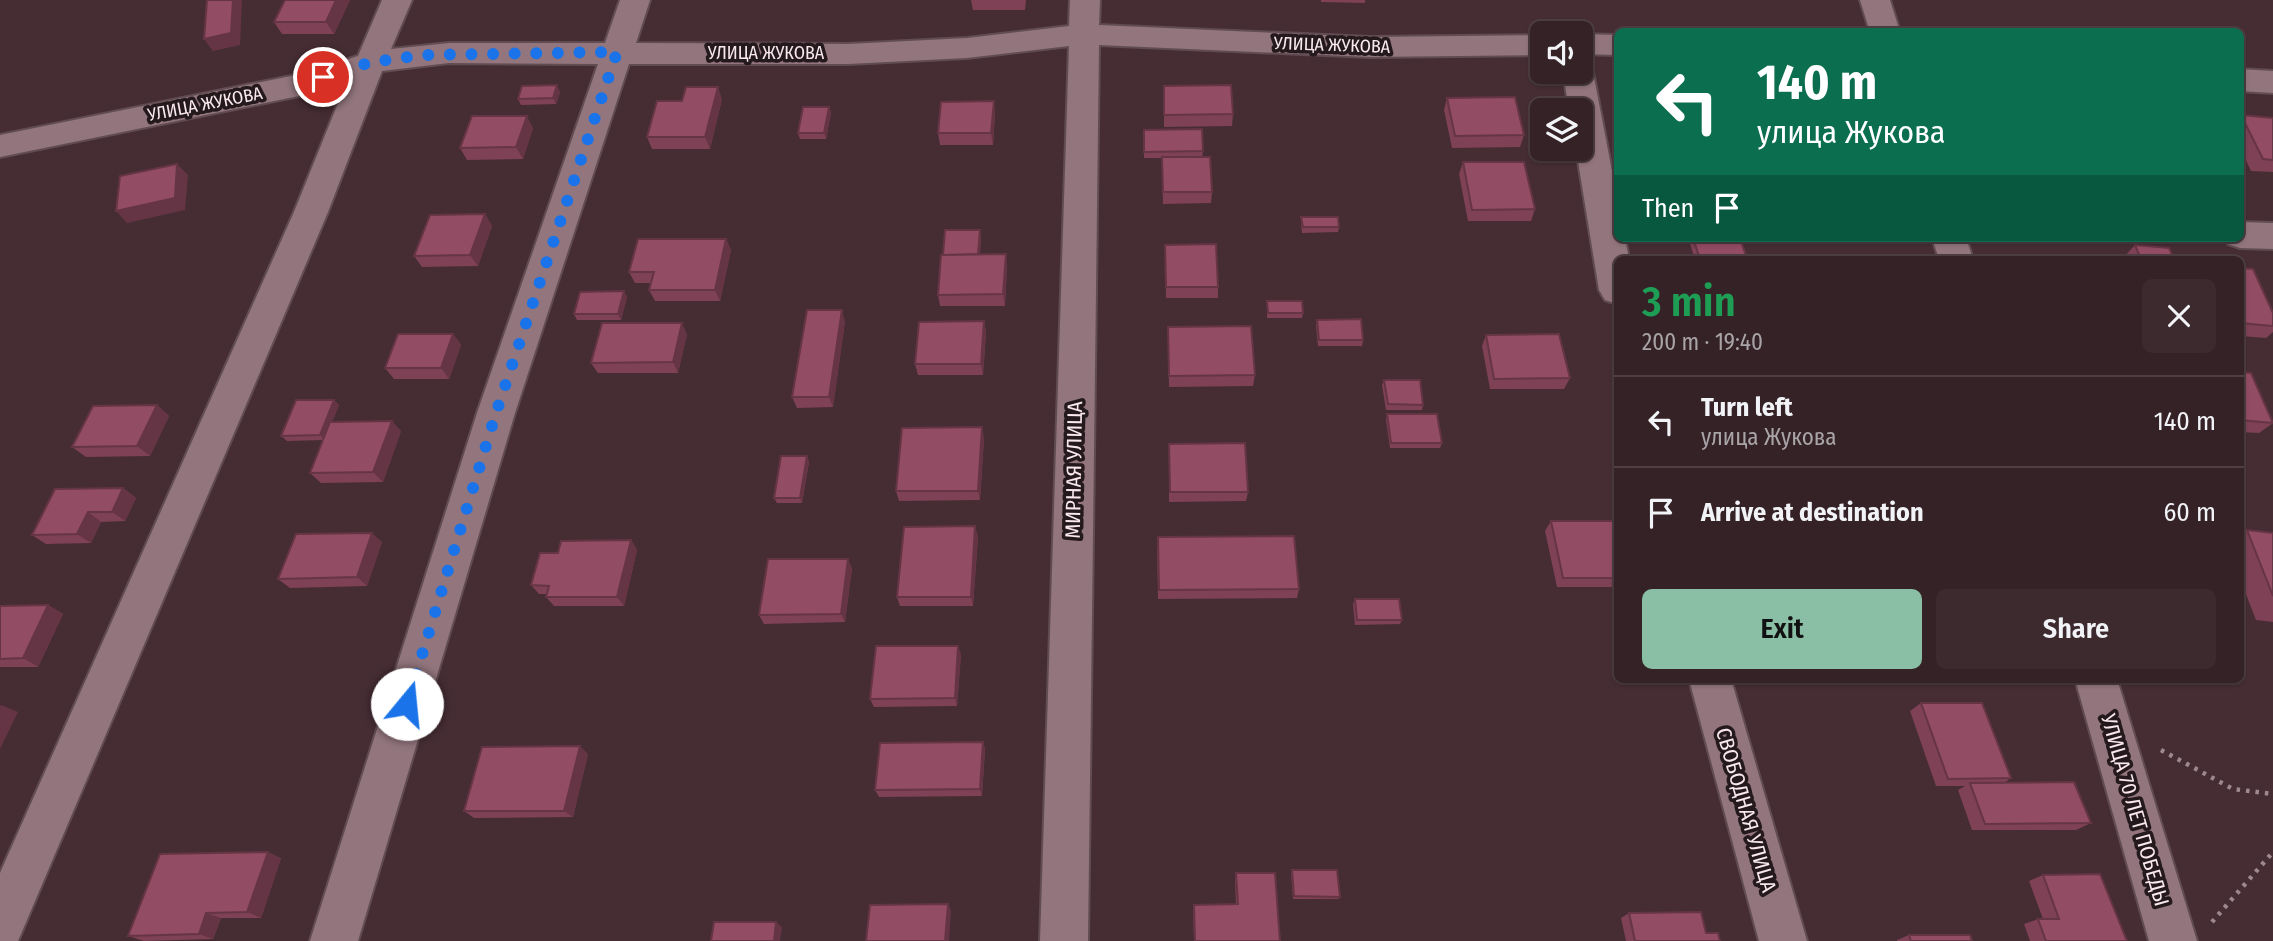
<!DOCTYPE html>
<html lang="en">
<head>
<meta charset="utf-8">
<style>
	:root { --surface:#342227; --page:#3c2a2f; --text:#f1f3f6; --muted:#a9a4a7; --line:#4e3f44; --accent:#8abfa5 }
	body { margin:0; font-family:"Fira Sans Condensed",sans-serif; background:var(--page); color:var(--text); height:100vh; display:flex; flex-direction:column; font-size:26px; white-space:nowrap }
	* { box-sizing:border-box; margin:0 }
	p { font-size:23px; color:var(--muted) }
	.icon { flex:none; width:38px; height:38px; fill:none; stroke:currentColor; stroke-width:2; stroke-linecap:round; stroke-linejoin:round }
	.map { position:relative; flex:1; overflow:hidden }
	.drawer { position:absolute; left:1614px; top:256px; width:630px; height:427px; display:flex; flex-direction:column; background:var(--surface); border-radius:10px; box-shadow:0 2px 5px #0004,0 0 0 2px var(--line) }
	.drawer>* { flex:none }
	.guide { position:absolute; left:1614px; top:28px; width:630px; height:214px; border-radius:10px; box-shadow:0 2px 5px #0004,0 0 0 2px var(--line); background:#0b6e4f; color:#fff; overflow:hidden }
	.buttons { position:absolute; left:1530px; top:21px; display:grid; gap:14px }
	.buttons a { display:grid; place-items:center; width:63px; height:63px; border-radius:10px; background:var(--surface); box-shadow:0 2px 5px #0004,0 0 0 2px var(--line); font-size:35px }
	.pin { position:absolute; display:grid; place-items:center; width:60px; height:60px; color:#fff; margin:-30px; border:4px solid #fff; border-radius:50%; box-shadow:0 2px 7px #0007 }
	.me { position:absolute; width:77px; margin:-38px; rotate:17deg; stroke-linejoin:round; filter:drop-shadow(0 0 5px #0008) }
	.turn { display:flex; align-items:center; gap:24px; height:147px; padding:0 28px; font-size:32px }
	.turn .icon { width:91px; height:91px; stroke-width:2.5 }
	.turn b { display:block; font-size:49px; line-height:60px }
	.then { display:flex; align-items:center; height:66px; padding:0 28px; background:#0003; gap:14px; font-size:26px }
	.round { display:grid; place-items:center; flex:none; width:74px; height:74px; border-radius:10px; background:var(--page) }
	.headline { display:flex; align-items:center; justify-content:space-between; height:119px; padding:0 28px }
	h1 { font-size:42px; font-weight:600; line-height:52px; color:#1e9e55 }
	.action { display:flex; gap:14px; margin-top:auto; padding:14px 28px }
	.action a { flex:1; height:80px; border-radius:10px; background:var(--accent); color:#111; font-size:28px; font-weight:600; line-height:80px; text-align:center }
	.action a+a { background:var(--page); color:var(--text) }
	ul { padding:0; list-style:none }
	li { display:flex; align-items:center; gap:21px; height:91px; padding:0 28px; border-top:2px solid var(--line) }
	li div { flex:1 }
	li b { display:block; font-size:26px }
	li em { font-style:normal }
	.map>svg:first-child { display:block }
</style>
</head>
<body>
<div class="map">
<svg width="2273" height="941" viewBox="0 0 2273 941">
	<rect width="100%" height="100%" fill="#462d34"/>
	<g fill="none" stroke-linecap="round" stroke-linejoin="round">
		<defs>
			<path id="minor" d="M382 0H412L391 49 449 43H605L620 0H650L636 43 848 44 967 38 1069 26 1070 0H1100L1099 25 1370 37 1542 35V55L1370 57 1099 45 1088 941H1040L1069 46 967 58 848 64H629L515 413 358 941H310L477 413 598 64 449 63 382 71 328 212 18 941H0V873L294 212 347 81 299 96 0 157V135L296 75 358 56Z
				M1860 0H1890L1900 32H1870Z
				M1580 34 1617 35V55L1580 54Z
				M1580 62 1589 65 1593 72 1617 197V238H1625L1629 259H1617V304L1605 300 1599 290 1576 149H1580V110H1569L1563 72H1580Z
				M2240 69 2273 71V93L2240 91Z
				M2240 222 2273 223V249L2240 248 2228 244 2225 238H2240Z
				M1932 238H1966L1973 259H1939Z
				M1689 679H1731L1807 941H1759Z
				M2075 679H2117L2197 941H2149Z"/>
		</defs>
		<use href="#minor" stroke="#614c52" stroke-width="4"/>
		<path stroke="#9e898f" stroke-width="4.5" stroke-dasharray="3.5 6" stroke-linecap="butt" d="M2161 750 2233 789 2273 794
			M2212 922 2273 852"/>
		<use href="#minor" fill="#92757d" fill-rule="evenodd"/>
	</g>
	<path fill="#7e4155" d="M350 0 334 34H282L274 22Z
		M971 0H1026L1025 10H973Z
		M1321 0H1365V3L1321 2Z
		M1164 86 1233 114 1232 126 1164 127Z
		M560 92 556 104 521 105 518 99Z
		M1447 98 1524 135 1520 147 1452 148 1444 110Z
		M722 99 710 149H652L647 137 682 101Z
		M829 107 831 113 826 139H800L798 133Z
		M995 113 993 145H940L938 133Z
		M2241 115 2273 118V172L2251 171 2240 148V116Z
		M533 128 523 159 467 160 460 148Z
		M1144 130 1203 151 1202 157 1212 192 1211 203 1163 204 1162 158H1144Z
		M1463 162 1535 209 1531 221H1468L1459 174Z
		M485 214 492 226 478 266 422 267 414 256Z
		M1301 217 1339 227 1338 232 1302 233 1301 223Z
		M981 236 980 254 1007 265 1005 306H940L938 295 943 255Z
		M1688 238H1740L1746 256 1745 259H1695Z
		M726 239 731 250 720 301H655L649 290 651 283H635L629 272Z
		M1165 245 1218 287V298H1166Z
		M2135 245 2174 259H2125L2124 257Z
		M2240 268 2273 313V332L2266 338 2240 336Z
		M627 297 621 320H577L574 314Z
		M1267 301 1303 313 1302 318H1267Z
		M1317 320 1363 340 1362 346H1318L1316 326Z
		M845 321 833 407 797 408 792 397Z
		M984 321 986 332 983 375H918L915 364Z
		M1168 327 1255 375 1253 386 1169 387Z
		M453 334 461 345 449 379H394L385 368Z
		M687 334 678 373H598L591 363Z
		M1486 335 1570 378 1564 389H1490L1482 346Z
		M2240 372 2273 423 2259 433 2240 432Z
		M1384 380 1423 405 1422 410H1386L1382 385Z
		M334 400 339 405 332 422 401 431 383 482 321 483 310 473 323 440 287 441 281 436Z
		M157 405 169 416 150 456 86 457 72 447Z
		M1387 414 1442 443 1440 448H1390L1386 420Z
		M984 438 980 500 899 501 896 491Z
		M1169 444 1248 492 1246 501 1169 502Z
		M807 456 809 462 802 503H777L774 498Z
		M123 488 136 498 125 521 101 522 91 543 46 544 32 535Z
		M1551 521H1617V587H1557L1545 531Z
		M2247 530 2273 533V622L2256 620 2240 579V535Z
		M978 536 973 606H900L897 597Z
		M631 540 637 550 624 606H554L546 597 547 594H539L531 585 558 553Z
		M382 542 367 586 290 588 278 579Z
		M1157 546 1299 589 1297 598 1158 599Z
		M852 568 845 622 764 624 759 615Z
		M1355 599 1402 620 1400 624 1355 625 1353 604Z
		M48 605 63 614 38 667H0V606Z
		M961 654 957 706 874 707 870 699Z
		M1921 703 2011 778 2004 783 2091 823 2076 830H1972L1958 790 1965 786H1936L1910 711Z
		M983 742 985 749 982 796 879 797 875 790Z
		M588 754 573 817 474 818 464 811Z
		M281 858 261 918H221L213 939 144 941 128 936Z
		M1292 870 1340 897 1338 899H1293L1291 873Z
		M1236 873 1280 941H1194L1193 910 1194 905 1236 904 1235 879Z
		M2043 875 2127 941H2030L2024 924 2038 919H2043L2029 881Z
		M1629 913 1706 933 1720 941H1626L1621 918Z
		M1909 935 1972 941H1897V940Z"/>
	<path fill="#663545" d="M233 0H242L240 45 213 51 204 39Z
		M336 0H350L334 34 326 22Z
		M557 85 560 92 556 104 553 98Z
		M718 87 722 99 710 149 705 137Z
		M994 101 995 113 993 145 991 133Z
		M829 107 831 113 826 139 824 133Z
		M527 116 533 128 523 159 516 147Z
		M177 164 188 175 185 210 127 223 116 211Z
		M485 214 492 226 478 266 470 255Z
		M980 230 981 236 979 266 978 260Z
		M726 239 731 250 720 301 715 290Z
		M1006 254 1007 265 1005 306 1003 294Z
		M624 291 627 297 621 320 618 314Z
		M842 310 845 321 833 407 829 397Z
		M984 321 986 332 983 375 981 364Z
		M682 323 687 334 678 373 673 362Z
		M453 334 461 345 449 379 441 368Z
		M334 400 339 405 325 440 320 435Z
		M157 405 169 416 150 456 137 446Z
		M392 421 401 431 383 482 373 472Z
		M982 427 984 438 980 500 978 491Z
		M807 456 809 462 802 503 800 498Z
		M123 488 136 498 125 521 112 512Z
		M88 512 101 522 91 543 77 534Z
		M975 526 978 536 973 606 971 597Z
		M372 533 382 542 367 586 357 577Z
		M631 540 637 550 624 606 617 597Z
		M848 559 852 568 845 622 841 614Z
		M48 605 63 614 38 667 23 658Z
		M958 646 961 654 957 706 955 698Z
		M1 705 18 712 0 749V707Z
		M983 742 985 749 982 796 980 789Z
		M580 746 588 754 573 817 564 811Z
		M268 852 281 858 261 918 247 912Z
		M948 904 951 910 949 941H945Z
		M206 913 221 918 213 939 199 934Z
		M776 922 782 927 780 941H774Z"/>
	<path fill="#924c63" stroke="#663545" stroke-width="2" d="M207 0H233L231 33 204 39Z
		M285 0H336L326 22H274Z
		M557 85 553 98 518 99 522 86Z
		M1231 85 1233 114 1164 115V86Z
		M686 87H718L705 137H647L657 101H682Z
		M1515 97 1524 135 1455 136 1447 98Z
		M994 101 991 133H938L941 102Z
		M803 107H829L824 133H798Z
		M2241 115 2273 118V160L2263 159Z
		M472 116H527L516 147 460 148Z
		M1202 129 1203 151 1144 152V130Z
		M1162 157H1210L1212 192H1163Z
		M1463 162H1524L1535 209 1472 210Z
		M177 164 175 198 116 211 120 176Z
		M485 214 470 255 414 256 430 215Z
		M1301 217H1338L1339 227H1303Z
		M945 230H980L978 254 943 255Z
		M1693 238H1740L1746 256H1699Z
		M638 239H726L715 290H649L654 272H629Z
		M1216 244 1218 287H1166L1165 245Z
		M2135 245 2169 248 2174 259H2141Z
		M1006 254 1003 294 938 295 941 255Z
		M2188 256 2217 258V259H2189Z
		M2240 268 2253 269 2273 313V326L2240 323Z
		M624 291 618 314H574L580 292Z
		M1267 301H1302L1303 313H1268Z
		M807 310H842L829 397H792Z
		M1361 319 1363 340H1319L1317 320Z
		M984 321 981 364H915L919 322Z
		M602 323H682L673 362 591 363Z
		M1251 326 1255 375 1169 376 1168 327Z
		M398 334H453L441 368H385Z
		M1559 334 1570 378 1494 379 1486 335Z
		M2240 372 2251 373 2273 423 2240 420Z
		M1384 380H1420L1423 405 1388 404Z
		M296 400H334L320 435 281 436Z
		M157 405 137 446 72 447 93 406Z
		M1387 414H1437L1442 443H1391Z
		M392 421 373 472 310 473 330 422Z
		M982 427 978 491H896L902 428Z
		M1245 443 1248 492H1170L1169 444Z
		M781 456H807L800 498H774Z
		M123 488 112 512H88L77 534 32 535 55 489Z
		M1551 521H1617V578H1563Z
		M975 526 971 597H897L904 527Z
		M2247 530 2273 533V596Z
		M372 533 357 577 278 579 296 534Z
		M1294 536 1299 589 1159 590 1158 537Z
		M631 540 617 597H546L549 586 531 585 540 553H558L561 541Z
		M768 559H848L841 614 759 615Z
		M1355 599H1399L1402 620H1357Z
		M48 605 23 658 0 659V606Z
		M876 646H958L955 698 870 699Z
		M1921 703H1982L2011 778 1948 779Z
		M983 742 980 789 875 790 880 743Z
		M580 746 564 811H464L482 747Z
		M2074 782 2091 823 1985 824 1970 783Z
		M268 852 247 912 206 913 199 934 128 936 160 854Z
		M1292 870H1337L1340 897 1294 896Z
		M1236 873H1275L1280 941H1195L1194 905 1238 904Z
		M2100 874 2127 941H2046L2038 919H2059L2043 875Z
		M948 904 945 941H866L870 905Z
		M1701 912 1706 933H1718L1720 941H1635L1629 913Z
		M714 922H776L774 941H711Z
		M1909 935H1970L1972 941H1911Z"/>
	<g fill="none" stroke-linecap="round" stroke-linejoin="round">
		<path stroke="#1a73e8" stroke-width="12" stroke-dasharray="0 21.6" d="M323 77 372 62 424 55 617 52 496 413 407 704"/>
	</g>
	<g text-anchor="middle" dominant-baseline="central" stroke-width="7" stroke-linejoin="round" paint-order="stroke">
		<g font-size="18" fill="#f9e8ed" stroke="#24191c">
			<text transform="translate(1332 45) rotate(2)">УЛИЦА ЖУКОВА</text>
			<text x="766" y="53">УЛИЦА ЖУКОВА</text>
			<text transform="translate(205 104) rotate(-11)">УЛИЦА ЖУКОВА</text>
		</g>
		<g font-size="21" fill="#f9e8ed" stroke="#24191c">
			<text transform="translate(1074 470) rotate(-89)">МИРНАЯ УЛИЦА</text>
			<text transform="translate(1746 810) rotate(74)">СВОБОДНАЯ УЛИЦА</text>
			<text transform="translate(2135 810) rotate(74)">УЛИЦА 70 ЛЕТ ПОБЕДЫ</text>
		</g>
	</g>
</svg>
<div class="buttons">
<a><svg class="icon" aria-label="sound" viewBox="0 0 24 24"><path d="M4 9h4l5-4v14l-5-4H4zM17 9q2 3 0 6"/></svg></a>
<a><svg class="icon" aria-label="layers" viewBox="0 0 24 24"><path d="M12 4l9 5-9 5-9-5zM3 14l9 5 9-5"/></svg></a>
</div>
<div class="pin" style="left:323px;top:77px;background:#d93025"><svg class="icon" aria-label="arrive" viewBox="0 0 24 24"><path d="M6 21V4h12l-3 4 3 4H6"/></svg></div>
<svg class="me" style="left:407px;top:704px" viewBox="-20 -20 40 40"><circle r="19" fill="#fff"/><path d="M0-13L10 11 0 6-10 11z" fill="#1a73e8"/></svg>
<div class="guide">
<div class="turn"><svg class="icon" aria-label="left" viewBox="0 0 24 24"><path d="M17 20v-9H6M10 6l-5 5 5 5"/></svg><div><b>140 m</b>улица Жукова</div></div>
<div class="then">Then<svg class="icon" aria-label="arrive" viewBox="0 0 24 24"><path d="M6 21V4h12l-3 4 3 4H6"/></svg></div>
</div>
<section class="drawer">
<div class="headline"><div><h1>3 min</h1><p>200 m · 19:40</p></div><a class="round"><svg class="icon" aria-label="close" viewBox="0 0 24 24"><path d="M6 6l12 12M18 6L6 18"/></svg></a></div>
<ul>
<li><svg class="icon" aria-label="left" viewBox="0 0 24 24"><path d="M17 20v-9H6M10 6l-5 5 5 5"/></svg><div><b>Turn left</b><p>улица Жукова</p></div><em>140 m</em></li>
<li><svg class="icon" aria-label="arrive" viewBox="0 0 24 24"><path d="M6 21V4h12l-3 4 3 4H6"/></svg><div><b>Arrive at destination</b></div><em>60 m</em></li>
</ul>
<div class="action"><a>Exit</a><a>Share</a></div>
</section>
</div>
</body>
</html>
